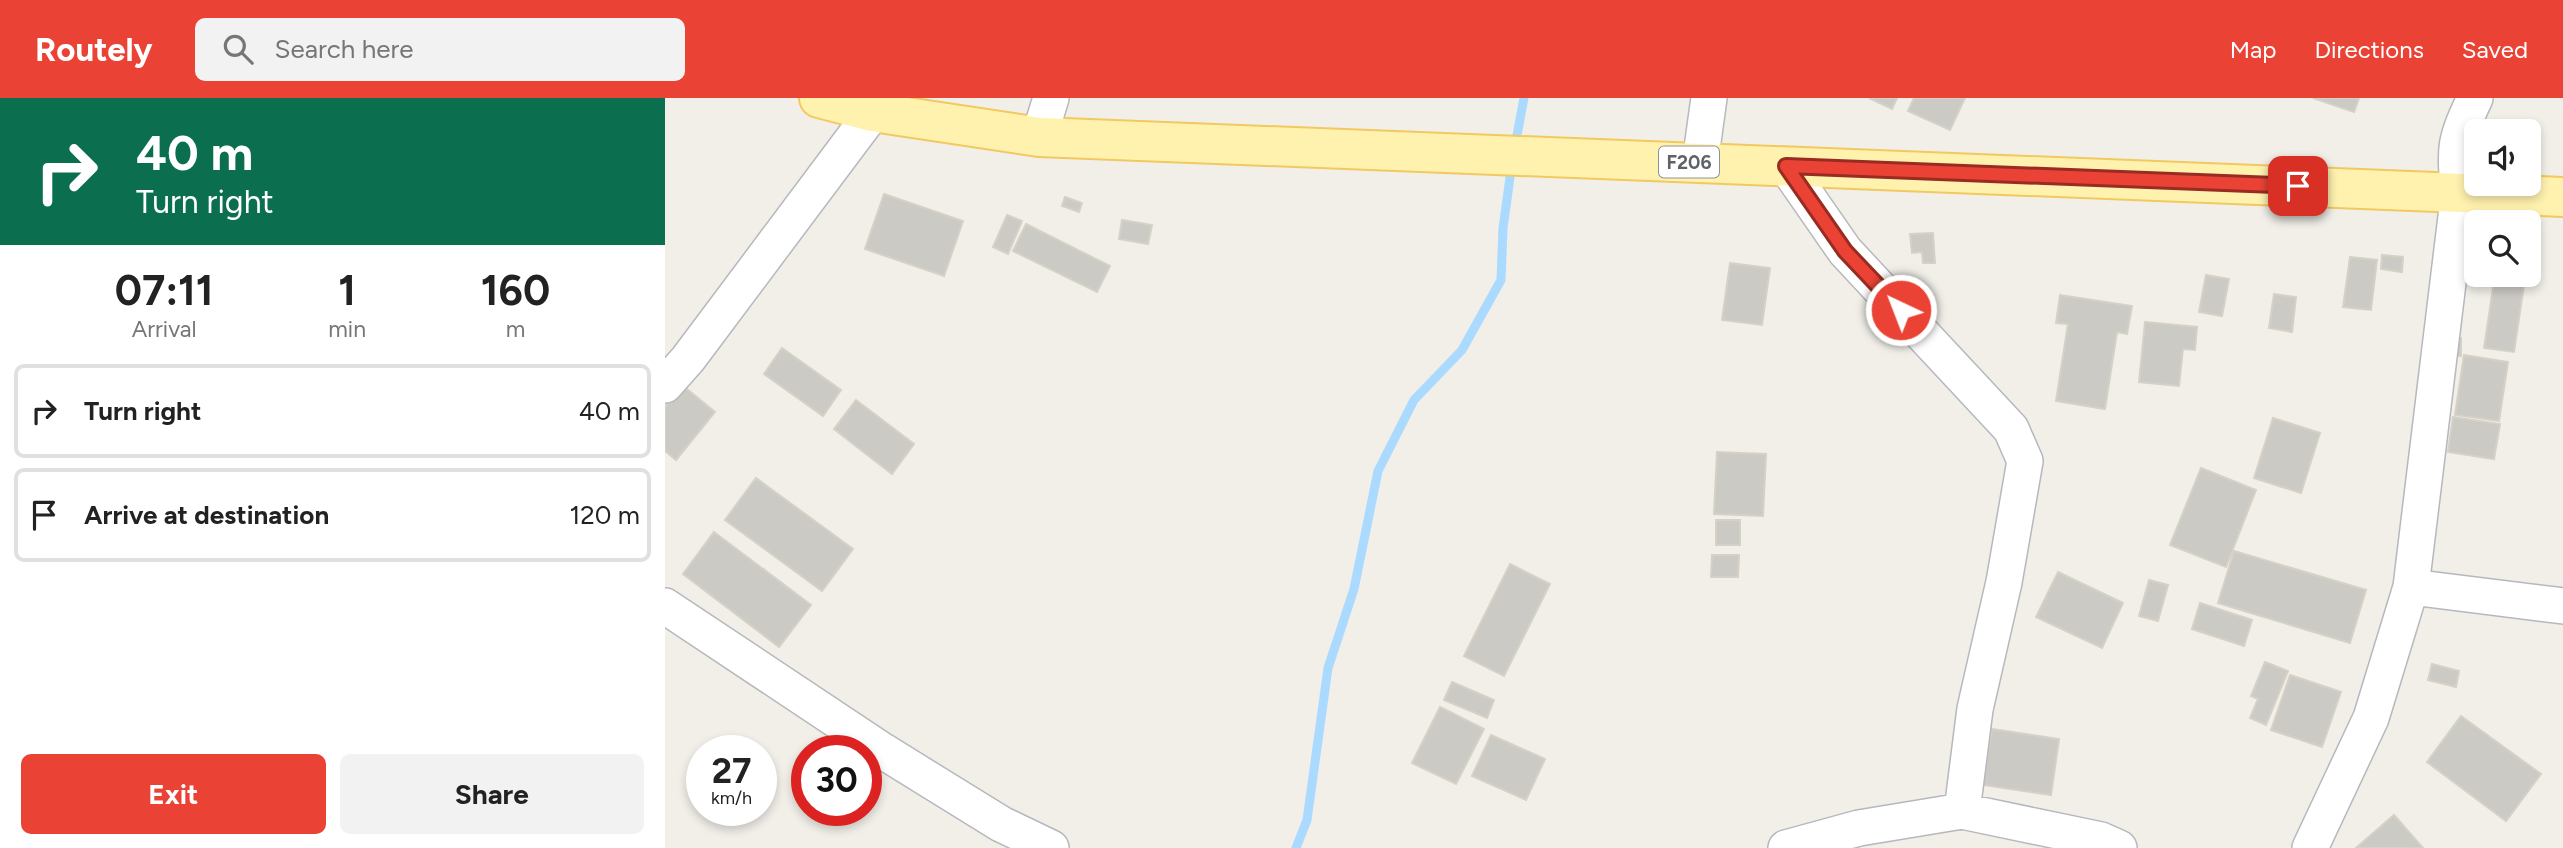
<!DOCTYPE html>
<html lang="en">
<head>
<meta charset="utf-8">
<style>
	:root { --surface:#fff; --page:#f2f2f2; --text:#222; --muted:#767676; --line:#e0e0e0; --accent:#ea4335 }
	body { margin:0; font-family:Figtree,sans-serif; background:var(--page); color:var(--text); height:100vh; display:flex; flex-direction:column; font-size:26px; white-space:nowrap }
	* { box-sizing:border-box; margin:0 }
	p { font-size:23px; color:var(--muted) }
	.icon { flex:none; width:38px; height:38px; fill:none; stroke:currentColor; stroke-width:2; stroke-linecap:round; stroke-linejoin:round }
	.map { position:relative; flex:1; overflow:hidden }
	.details { display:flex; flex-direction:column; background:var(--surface); width:665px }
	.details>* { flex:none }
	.top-card { background:#0b6e4f; color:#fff; overflow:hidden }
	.fabs { position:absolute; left:1799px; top:21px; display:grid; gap:14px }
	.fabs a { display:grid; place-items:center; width:77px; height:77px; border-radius:10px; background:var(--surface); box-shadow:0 4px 10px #0003; font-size:35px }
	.speed { position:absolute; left:21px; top:637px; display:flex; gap:14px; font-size:35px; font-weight:700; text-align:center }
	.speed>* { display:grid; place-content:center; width:91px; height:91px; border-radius:50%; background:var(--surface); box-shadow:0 4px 10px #0003; line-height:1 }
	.speed small { font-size:18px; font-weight:400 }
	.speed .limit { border:10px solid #d22; background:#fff; color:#111 }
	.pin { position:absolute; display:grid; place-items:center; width:60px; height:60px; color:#fff; margin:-30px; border-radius:14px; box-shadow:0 4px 10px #0006 }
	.me { position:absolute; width:77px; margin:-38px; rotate:317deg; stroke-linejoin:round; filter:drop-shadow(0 0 5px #0008) }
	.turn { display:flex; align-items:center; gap:24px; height:147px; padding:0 21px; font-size:32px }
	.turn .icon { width:91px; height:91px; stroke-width:2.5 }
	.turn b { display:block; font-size:49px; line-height:60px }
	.eta { display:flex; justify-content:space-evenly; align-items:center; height:119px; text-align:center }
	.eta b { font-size:42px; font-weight:700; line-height:49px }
	.action { display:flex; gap:14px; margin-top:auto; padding:14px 21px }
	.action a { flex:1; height:80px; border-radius:10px; background:var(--accent); color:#fff; font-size:28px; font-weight:700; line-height:80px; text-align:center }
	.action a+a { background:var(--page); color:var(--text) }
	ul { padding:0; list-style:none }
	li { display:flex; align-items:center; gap:21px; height:94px; margin:0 14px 10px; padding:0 7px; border:4px solid var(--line); border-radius:10px }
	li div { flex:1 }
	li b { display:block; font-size:26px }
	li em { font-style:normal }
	header { display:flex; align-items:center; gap:42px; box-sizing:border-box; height:98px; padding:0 35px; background:var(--accent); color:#fff }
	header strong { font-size:33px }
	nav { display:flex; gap:38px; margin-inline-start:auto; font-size:24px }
	.search { width:490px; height:63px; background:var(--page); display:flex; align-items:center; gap:18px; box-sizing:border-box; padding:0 24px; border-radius:10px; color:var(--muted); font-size:26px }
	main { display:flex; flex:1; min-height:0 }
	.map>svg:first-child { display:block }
</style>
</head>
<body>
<header>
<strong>Routely</strong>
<div class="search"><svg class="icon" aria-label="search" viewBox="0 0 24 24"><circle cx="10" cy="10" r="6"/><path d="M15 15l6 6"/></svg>Search here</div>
<nav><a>Map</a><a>Directions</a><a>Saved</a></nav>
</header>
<main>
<section class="details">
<div class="top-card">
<div class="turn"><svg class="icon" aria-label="right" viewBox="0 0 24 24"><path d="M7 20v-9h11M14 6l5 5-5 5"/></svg><div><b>40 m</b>Turn right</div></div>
</div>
<div class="eta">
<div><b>07:11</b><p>Arrival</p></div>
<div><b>1</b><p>min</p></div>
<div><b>160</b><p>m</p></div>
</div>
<ul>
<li><svg class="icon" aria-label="right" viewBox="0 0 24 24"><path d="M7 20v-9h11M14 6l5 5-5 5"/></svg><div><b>Turn right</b></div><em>40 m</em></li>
<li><svg class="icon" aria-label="arrive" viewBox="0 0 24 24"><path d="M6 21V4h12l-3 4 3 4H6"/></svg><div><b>Arrive at destination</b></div><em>120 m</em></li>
</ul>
<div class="action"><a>Exit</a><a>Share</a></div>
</section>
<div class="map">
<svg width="1898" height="750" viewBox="0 0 1898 750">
	<rect width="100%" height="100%" fill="#f1efe8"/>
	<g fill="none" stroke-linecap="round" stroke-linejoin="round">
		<path stroke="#aadaff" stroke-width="9" d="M850 48 859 0
			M631 750 642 722 663 570 689 491 713 373 749 302 797 252 836 182 838 130 847 65"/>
	</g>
	<path fill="#cccac5" stroke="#d6d1c6" stroke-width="2" d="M1204 0H1232L1227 11Z
		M1249 0H1300L1285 32 1243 13Z
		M1648 0H1694L1689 14Z
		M219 96 298 123 279 178 200 151Z
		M400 99 417 105 414 114 397 108Z
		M342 117 357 123 343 156 328 149Z
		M457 122 487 127 483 146 454 141Z
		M361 126 445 168 432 194 348 153Z
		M1268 135 1270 165H1258L1257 154 1247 155 1245 136Z
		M1717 157 1738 159 1737 174 1716 171Z
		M1685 159 1712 162 1706 212 1678 209Z
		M1065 165 1105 170 1097 227 1057 222Z
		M1541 177 1564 181 1557 218 1534 214Z
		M1829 183 1859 187 1849 254 1819 250Z
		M1609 196 1631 199 1627 234 1604 230Z
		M1395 197 1467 208 1462 236 1452 234 1440 311 1391 303 1403 226 1391 225Z
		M1480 224 1532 229 1530 252 1518 251 1514 288 1474 284Z
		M1784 240H1796V258L1783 257Z
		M117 250 176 292 158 318 99 276Z
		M1799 257 1843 264 1834 323 1790 317Z
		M17 287 50 314 11 362 0 353V309Z
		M191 302 249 346 227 376 169 331Z
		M1788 319 1835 326 1829 361 1783 354Z
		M1608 320 1655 335 1636 395 1589 380Z
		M1052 354 1101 356 1098 418 1049 416Z
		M1536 370 1591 392 1561 469 1505 447Z
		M91 380 188 451 157 493 60 422Z
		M1051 422H1075V447H1051Z
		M49 434 146 507 114 549 18 476Z
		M1569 453 1701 492 1685 545 1553 505Z
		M1047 457H1074L1073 479H1046Z
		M845 466 885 486 839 578 799 558Z
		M1393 474 1458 505 1437 550 1371 519Z
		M1484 482 1503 487 1493 523 1474 518Z
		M1535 505 1587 522 1579 548 1527 531Z
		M1600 564 1623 573 1601 627 1585 620 1593 601 1586 598Z
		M1767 566 1794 573 1791 589 1763 582Z
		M1625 577 1676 594 1657 649 1606 632Z
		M787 584 829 602 822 620 779 602Z
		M775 609 819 631 791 686 747 665Z
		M1796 618 1876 676 1841 723 1762 664Z
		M1327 631 1394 641 1386 697 1318 687Z
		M826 637 880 661 861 702 807 678Z
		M1729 717 1758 750H1691Z"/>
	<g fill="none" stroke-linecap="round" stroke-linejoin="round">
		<defs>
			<path id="minor" d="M374 39 386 0
				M1035 65 1044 0
				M1121 68 1180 153 1346 331 1360 363 1339 484 1310 611 1297 713
				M0 287 23 261 208 14
				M1746 489 1898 508
				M0 508 218 653 336 726 386 750
				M1121 750 1194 730 1297 713 1436 742 1454 750
				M1645 750 1706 620 1746 489 1794 94C1788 50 1791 40 1810 0"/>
			<path id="major" d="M154 0 208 14 374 39 1898 99"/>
		</defs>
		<use href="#minor" stroke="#b5b8bc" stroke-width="38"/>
		<use href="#major" stroke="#f2c960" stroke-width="42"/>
		<use href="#minor" stroke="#fff" stroke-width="35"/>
		<use href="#major" stroke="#fff2af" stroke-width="38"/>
	</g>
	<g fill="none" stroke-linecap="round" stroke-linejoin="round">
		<defs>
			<path id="route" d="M1236 212 1180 153 1121 68 1633 88"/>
		</defs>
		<use href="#route" stroke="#982c22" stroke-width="18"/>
		<use href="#route" stroke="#ea4335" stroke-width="12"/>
	</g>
	<g text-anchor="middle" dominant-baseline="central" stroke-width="7" stroke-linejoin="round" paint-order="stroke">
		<rect fill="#fff" stroke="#8f9295" stroke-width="2" x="994" y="48.5" width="60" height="31" rx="5"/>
		<g font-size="19" font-weight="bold" fill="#5f6368">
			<text x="1024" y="64">F206</text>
		</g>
	</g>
</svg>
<div class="fabs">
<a><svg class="icon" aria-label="sound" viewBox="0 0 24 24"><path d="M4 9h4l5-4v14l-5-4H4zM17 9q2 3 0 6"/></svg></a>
<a><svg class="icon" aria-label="search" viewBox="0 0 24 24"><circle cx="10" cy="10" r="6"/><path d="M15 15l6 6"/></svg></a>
</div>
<div class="speed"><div>27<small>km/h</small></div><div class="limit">30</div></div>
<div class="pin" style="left:1633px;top:88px;background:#d93025"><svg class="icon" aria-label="arrive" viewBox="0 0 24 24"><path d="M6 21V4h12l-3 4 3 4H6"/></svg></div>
<svg class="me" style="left:1236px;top:212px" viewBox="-20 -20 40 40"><circle r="17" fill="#ea4335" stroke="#fff" stroke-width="3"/><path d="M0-11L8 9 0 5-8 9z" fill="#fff"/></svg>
</div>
</main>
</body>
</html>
